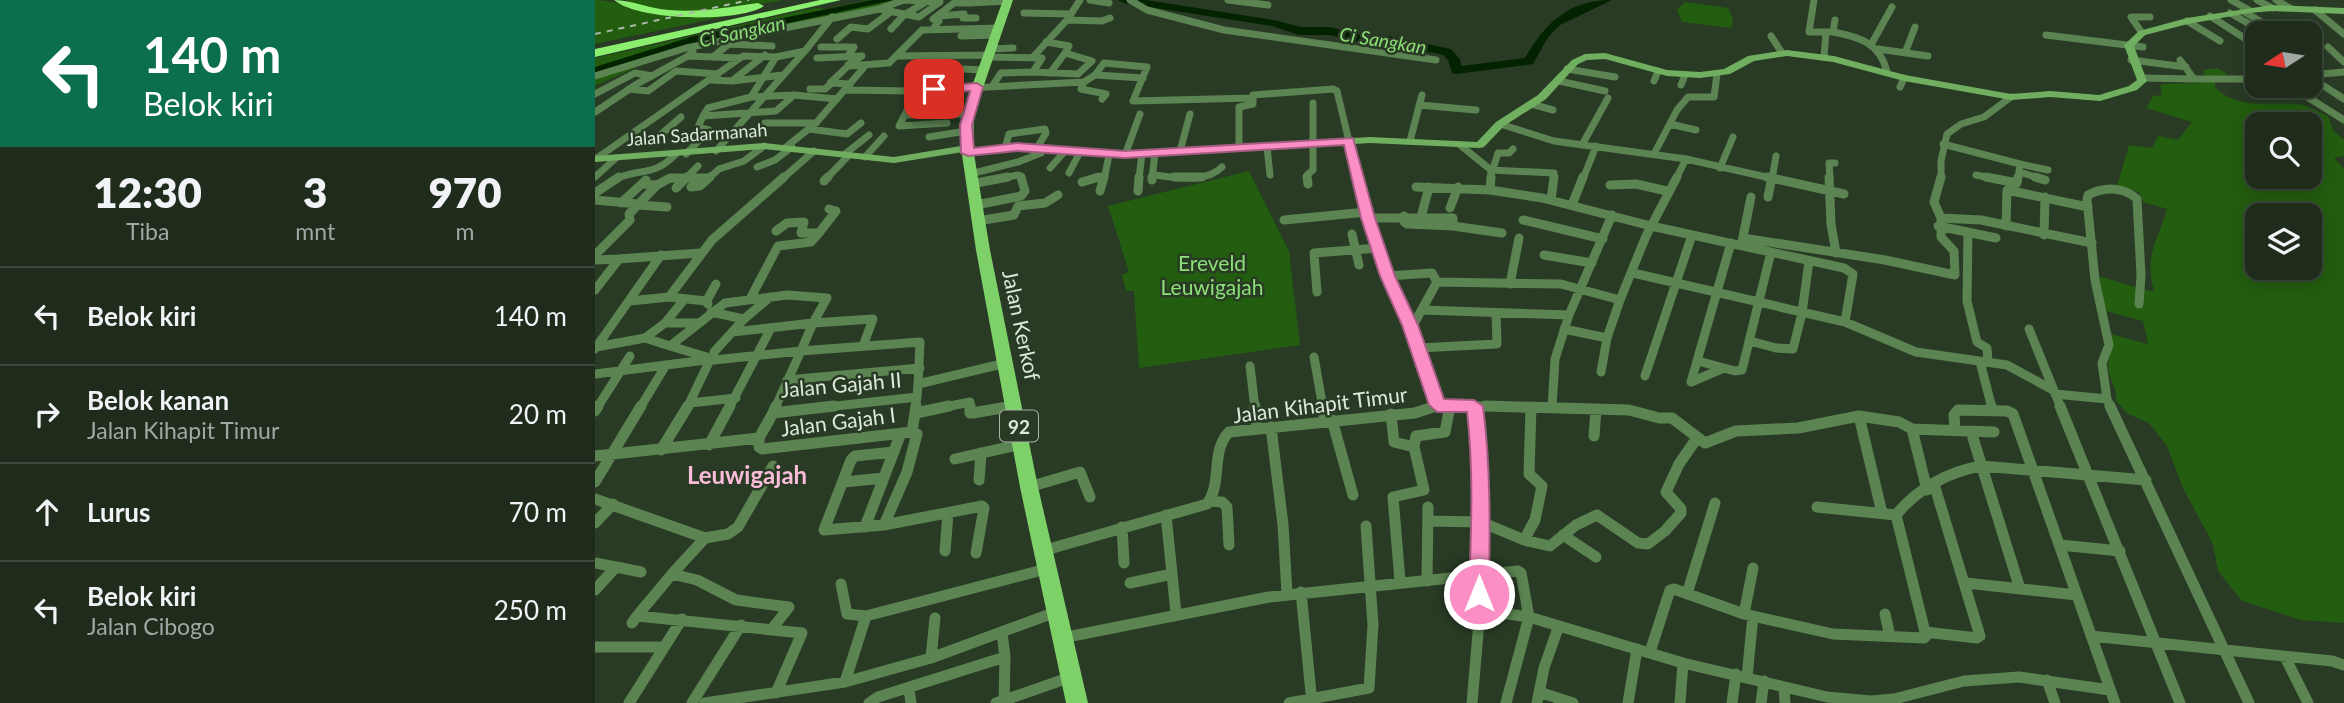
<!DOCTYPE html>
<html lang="id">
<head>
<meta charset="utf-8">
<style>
	:root { --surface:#1f2c1c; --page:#2c3829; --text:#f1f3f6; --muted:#a1a7a3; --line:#3c483b }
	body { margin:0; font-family:Lato,sans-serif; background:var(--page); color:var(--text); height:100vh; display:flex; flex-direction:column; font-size:26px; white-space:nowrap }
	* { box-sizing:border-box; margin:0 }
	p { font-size:23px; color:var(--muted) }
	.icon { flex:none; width:38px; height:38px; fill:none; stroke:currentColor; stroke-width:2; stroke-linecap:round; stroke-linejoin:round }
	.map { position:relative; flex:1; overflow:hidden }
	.sheet { display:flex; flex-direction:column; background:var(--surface); width:595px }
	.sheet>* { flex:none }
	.hud { background:#0b6e4f; color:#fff; overflow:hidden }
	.needle { width:46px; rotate:258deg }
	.tools { position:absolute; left:1650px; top:21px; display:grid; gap:14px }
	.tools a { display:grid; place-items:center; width:77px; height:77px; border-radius:14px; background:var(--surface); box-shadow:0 4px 18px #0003,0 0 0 2px var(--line); font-size:35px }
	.pin { position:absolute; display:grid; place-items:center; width:60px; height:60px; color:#fff; margin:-30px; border-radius:14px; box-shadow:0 4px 10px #0006 }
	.me { position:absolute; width:77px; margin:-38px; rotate:0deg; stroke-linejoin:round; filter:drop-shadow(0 0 5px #0008) }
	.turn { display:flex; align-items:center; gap:24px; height:147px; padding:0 28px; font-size:32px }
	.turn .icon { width:91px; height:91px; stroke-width:2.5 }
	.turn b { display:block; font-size:49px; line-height:60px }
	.eta { display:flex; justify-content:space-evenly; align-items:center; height:119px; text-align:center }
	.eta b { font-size:42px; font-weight:800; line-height:49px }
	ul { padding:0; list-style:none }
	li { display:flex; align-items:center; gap:21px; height:98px; padding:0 28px; border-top:2px solid var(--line) }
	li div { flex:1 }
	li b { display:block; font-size:26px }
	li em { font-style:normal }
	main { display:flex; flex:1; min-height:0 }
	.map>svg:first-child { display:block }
</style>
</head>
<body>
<main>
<section class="sheet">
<div class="hud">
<div class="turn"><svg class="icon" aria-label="left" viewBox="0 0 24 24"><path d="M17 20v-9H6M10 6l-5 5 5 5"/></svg><div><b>140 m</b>Belok kiri</div></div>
</div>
<div class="eta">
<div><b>12:30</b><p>Tiba</p></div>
<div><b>3</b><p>mnt</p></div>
<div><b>970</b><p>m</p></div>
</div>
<ul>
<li><svg class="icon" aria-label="left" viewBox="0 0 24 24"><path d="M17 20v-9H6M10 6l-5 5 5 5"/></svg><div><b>Belok kiri</b></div><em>140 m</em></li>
<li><svg class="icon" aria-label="right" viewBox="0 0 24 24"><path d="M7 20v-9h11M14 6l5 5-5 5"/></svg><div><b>Belok kanan</b><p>Jalan Kihapit Timur</p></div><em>20 m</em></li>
<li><svg class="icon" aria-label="ahead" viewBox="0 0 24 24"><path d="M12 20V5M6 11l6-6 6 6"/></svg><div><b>Lurus</b></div><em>70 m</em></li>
<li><svg class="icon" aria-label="left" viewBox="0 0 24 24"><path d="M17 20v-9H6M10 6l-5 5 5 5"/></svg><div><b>Belok kiri</b><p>Jalan Cibogo</p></div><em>250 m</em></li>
</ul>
</section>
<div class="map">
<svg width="1749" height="703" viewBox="0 0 1749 703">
	<rect width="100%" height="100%" fill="#293b25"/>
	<path fill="#235d0f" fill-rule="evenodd" d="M0 0C23 0 42 12 65 14 93 16 122 12 150 12L0 44Z
		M31 0H188C145 8 71 22 31 0Z
		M273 0H307L271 13 153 31 91 45 0 86V58L219 8 231 9Z
		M1090 2 1133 8 1138 20 1136 28 1087 22 1082 10Z
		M1622 68 1632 74 1620 79V87C1642 110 1672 102 1701 104 1711 104 1723 112 1733 116L1738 130 1749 140V156L1739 158 1749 169V623L1706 620 1647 601 1623 571 1618 544 1588 488 1572 446 1554 423 1533 414 1521 401C1522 387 1514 380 1513 368 1513 356 1518 347 1515 334L1553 344 1548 321 1511 311 1503 276C1515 279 1553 292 1559 291 1549 255 1563 240 1572 209L1548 202 1544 192 1522 186 1534 145 1557 148 1563 136 1583 140 1597 122 1551 108 1558 96 1567 95 1565 86 1568 84 1610 83 1609 70ZM1662 124H1715V177H1662ZM1662 215H1715V268H1662Z
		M654 171 694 251 705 345 544 368 539 291H531L527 275 534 272 513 206Z"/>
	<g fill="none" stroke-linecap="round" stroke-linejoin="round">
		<path fill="#022200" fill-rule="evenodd" d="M277 0H299L102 43 0 73V67L99 36Z
			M523 0H551L679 20 705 27H735L771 36H794L856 49 865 59 866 66 930 58C950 23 974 0 1017 0L965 25 953 37 938 64 861 74 857 73 853 60 848 55 840 53 807 49 793 44H771L735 35H704L677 26 529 3Z"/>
		<path stroke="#5c8452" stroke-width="7" d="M309 0 345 2 324 17 284 9Z
			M376 0 374 3 413 1
			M495 0 514 3
			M535 0 552 10 629 30 841 60
			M633 0 673 5
			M1219 0 1214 32H1231
			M1636 0 1654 10
			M1662 0 1677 8
			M1681 0 1695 8
			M1720 10 1749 34
			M1648 11 1678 29
			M429 13 476 14
			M1635 13 1670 33
			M344 16 369 14 368 18H381
			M1615 16 1654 41
			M472 20 507 21 515 18
			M1592 21 1625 41
			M296 29 309 15 331 2
			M338 29 344 21 338 19 359 3H374
			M1675 31 1693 29
			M1238 32C1265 37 1285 43 1292 72
			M1547 33 1536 17H1555
			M1451 35 1548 47
			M366 36 402 35
			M1176 36 1187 53
			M242 39 256 27 273 29 297 11
			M1277 43 1297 7
			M226 47H259L253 56
			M1733 47 1749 62
			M396 49 418 48
			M1283 49 1333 56
			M98 52 93 56 145 58
			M1310 53 1320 27
			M301 56 394 55
			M118 57 134 44 177 46
			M181 57 156 97 199 95 242 99
			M393 57 447 58 438 72 406 73 398 85
			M1229 57 1231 32H1238L1240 20
			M222 58 267 56 253 65
			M437 58 472 20 485 0
			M1536 60 1591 67
			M329 67 388 70
			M972 69 1020 77
			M438 72 483 74 497 61 470 53 474 46 451 42
			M455 73 470 53
			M500 75 509 63 552 67 538 101 657 98
			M1715 75 1749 72
			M0 76 91 48 284 9
			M1715 77 1749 99
			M1548 78 1599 79 1585 60
			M1599 79H1662
			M115 80 137 81 188 75
			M138 80 170 55
			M964 81 1010 91
			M1059 81 1063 71
			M489 82 486 89 511 94 507 99
			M255 84 235 83 253 66 294 63 327 30 404 28
			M1086 85 1090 75
			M1695 86 1749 120
			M1305 87 1309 78
			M34 89 53 91 81 71 123 74
			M215 89H230L237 83
			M250 90 316 91 489 82 500 75 548 78
			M316 91V81L332 63
			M322 91 304 126 352 123
			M0 94 40 73 57 76
			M156 97 113 108 108 116 181 111 199 95
			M331 101 339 89
			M936 104 958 110
			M824 105 881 110
			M0 112 42 84 93 56
			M310 115 373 114
			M170 123H221
			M905 124 959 141 1091 159 1180 179
			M1075 124 1101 130
			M214 129 252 134 266 123
			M63 137 86 117
			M334 137 371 131
			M815 141 827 95
			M1348 144 1425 164 1423 179
			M865 145 896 170V179
			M987 145 1013 98
			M191 147 221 123 271 65
			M672 147 675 175
			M410 148 414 134 450 129 451 133 442 148
			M644 148V107L658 104V95L738 89 742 91 763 179
			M121 151 209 52
			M585 151 595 114
			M91 154 114 130 103 127 108 116
			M250 154 274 135
			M1059 154 1082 110 1093 97H1119L1122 74
			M530 155 545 114
			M270 157 289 136
			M2 158 148 56 181 57 210 51 237 17
			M1425 164 1453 170
			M162 167 180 160 197 147
			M455 168 471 150
			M1125 168 1138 137
			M898 169 903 153H914L918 149
			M896 170 959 173 958 179
			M1425 172 1446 179
			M474 173 485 152
			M375 174 423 162 446 153
			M558 175C580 177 610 184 627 167
			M1381 175 1400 179
			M0 177 21 158
			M21 179C47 167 57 178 81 154
			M74 179 114 178
			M90 179 103 166
			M113 179 124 169 149 161 169 146
			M187 179 219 151
			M231 179 254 155
			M404 179 423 175 427 179
			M498 179 510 175 514 155
			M509 179 510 175
			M544 179 547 153
			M557 179 560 153
			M712 179V175L718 170V103
			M988 179 1001 146
			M1081 179 1091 159
			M1177 179 1181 156
			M1235 179 1234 163H1240
			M1346 179V161L1352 134 1366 124 1389 117 1416 97"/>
		<path stroke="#5c8452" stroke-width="9" d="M579 177H607
			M712 177 713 184
			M763 177 792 276 816 329
			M896 177 895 190 947 198 1056 226 1249 268 1258 274 1250 322
			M1172 177 1249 194
			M1234 177 1236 224 1241 253
			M1346 177 1339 202 1346 218 1386 220 1497 243
			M1391 177 1422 183 1423 177
			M1440 177 1450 180
			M557 180V177
			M229 181 233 177
			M487 182 504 177
			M376 184 413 177
			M62 185 75 178H114
			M1015 185 1041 184 1072 191
			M96 187 105 186 115 177
			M821 187 895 190
			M81 188 92 177
			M505 191 509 177
			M543 191 544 177
			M0 193 24 177
			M1173 197 1177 177
			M0 200 43 204
			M956 200 959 177
			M26 203 51 180
			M42 205 72 207
			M381 205 426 196 430 191 426 177
			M977 205 988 177
			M855 208 863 187
			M809 216V222L812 224 858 226
			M826 217 834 187
			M773 218H858V226L907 233
			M689 220 772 212
			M928 220 1008 239
			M383 221 419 215 423 206 450 203 463 195
			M1343 226 1401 238
			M1411 226 1412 190 1493 207
			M1373 232 1372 301 1382 342 1392 348 1393 362
			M224 233 241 211 234 209
			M757 234 764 265
			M1449 235 1450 197
			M1148 238 1290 260 1360 275 1359 251 1346 237V218
			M1147 242 1156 197
			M0 255 35 220 34 214 62 185 47 184
			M949 255 997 263
			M24 259 105 253
			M0 260 24 259 0 290
			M1038 273 1250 322 1321 352 1412 365 1458 390
			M792 276 837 273 842 282
			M915 284 924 238
			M722 292 719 253 784 248
			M155 299 183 246 216 242 224 233H206L209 222 192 223 181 231
			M35 301 74 297
			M111 301 74 297 117 240 189 177
			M113 304 111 302 121 284
			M827 310 974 315 1017 215
			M116 312 149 319
			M70 323H102
			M218 323 278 319 268 346
			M969 329 1012 338
			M1434 329 1466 408
			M138 332 218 323 206 351 325 342 323 384
			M50 338 70 323 88 301
			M1155 341 1181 348 1198 349 1207 313 1214 261
			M1 347 50 338 75 346
			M823 348 902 344 901 313
			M0 349 66 255
			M119 352 149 319 175 297
			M112 357 75 346 130 303 192 295 232 298 218 323
			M719 357 728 408
			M119 360 206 351 180 408
			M1103 361 1140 371 1147 370 1176 252
			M1385 362 1397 408
			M655 366 660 408
			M1006 372 1012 338 1025 300
			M0 374 71 365
			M1050 376 1097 235
			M192 380 325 368
			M1096 382 1136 243
			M1096 382 1129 368
			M1460 394 1512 399
			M95 403 141 398
			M842 405 958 408
			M2 408 35 356
			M45 408 71 365 111 360
			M92 408 115 360
			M134 408 176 328
			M223 408 322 397 323 384 411 363
			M320 408 322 397
			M345 408 375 402V408
			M408 408 420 406
			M837 408 841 407 842 400 816 329 842 282 966 284 1025 300 1051 236 1082 177
			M854 408 855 405
			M957 408 960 359 974 315
			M1516 408 1512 399 1507 363 1514 345 1500 280 1492 200 1493 195C1509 187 1528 186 1542 199L1546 275 1544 304"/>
		<path stroke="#5c8452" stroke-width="11" d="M181 406 178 413 239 406
			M375 406V413H378L418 406
			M660 406 662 428
			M727 406 730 421
			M879 406 884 442 885 610 934 617 1088 663 1232 697 1276 701 1299 699 1369 681 1424 677 1515 690
			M890 406 1034 410 1064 418H1077L1110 443 1141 431 1203 428 1264 416
			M1396 406 1397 410
			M1465 406 1585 703
			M1515 406 1654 703
			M0 411 3 406
			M321 413 354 406
			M796 414 799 442 819 447 829 490 798 497 805 581
			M737 420 758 495
			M676 427 688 525 692 594
			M1317 429 1399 432
			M1360 430 1359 415 1363 410 1412 411 1418 414 1520 703
			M317 432 321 406
			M999 436 1001 409
			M164 438V447L167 449 317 432
			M164 438 178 413
			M1378 438 1425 589
			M114 445 135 406
			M819 447 821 436 850 432 855 406
			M66 450 93 406
			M299 452 260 456 256 460 229 530 289 525 387 506 389 508 381 553
			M0 456 164 438
			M360 459 427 444
			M384 480 386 453
			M0 482 46 406
			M249 482 288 478
			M434 487 485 472 495 497
			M0 499 110 538 77 574 102 580 141 600 194 607
			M616 501 627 502 632 507 634 545
			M1222 507 1301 515
			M1287 513 1264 416 1304 422 1317 429 1332 490
			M571 515 581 613
			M833 521 886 522 929 540 955 546 981 525 1002 515 1043 543 1053 544 1070 531 1086 513V509L1071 492 1084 464 1102 438
			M0 523 18 504
			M289 525 312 472 322 434 317 432
			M270 527 306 433
			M527 527 529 563
			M968 535 1001 557
			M110 538 133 534 143 527 178 466
			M929 540 940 520 947 486 934 474 936 407
			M1465 545 1525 551
			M350 551 353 514
			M447 551 612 504C628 482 615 452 634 432L820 413 841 406
			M0 563 21 567 0 590
			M21 567 46 572
			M832 581 833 507
			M535 583 577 574
			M1371 583 1482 595
			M246 584 252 614 271 616 451 569
			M706 592 717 703
			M1092 594 1120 503
			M1149 614 1158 568
			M1290 614 1295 636
			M42 616 77 574
			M37 623 42 616 207 633 181 693
			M177 629 194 607
			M1330 632 1382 638 1385 636 1339 484
			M1496 636 1737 661 1749 665
			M467 638 674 597 923 571 926 573 934 617 911 703
			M0 647H69
			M1055 652 1075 590 1079 589 1149 614 1238 634 1329 638 1331 636 1301 515C1322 489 1354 471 1387 466L1551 480
			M1690 657 1713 703
			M336 658 340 618
			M1152 677 1158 616
			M1452 680 1460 703
			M250 682 271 616
			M1189 687 1190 703
			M314 689 316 703
			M944 692 978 703
			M34 703 87 619
			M97 703 146 625
			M110 703 250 682 336 658 461 612
			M274 703 283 697 410 657 407 633
			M401 703 476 677
			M409 703 410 657
			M694 703 774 688 778 625 771 526
			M877 703 885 610
			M942 703 949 668 963 628
			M1033 703 1042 649
			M1085 703 1088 663
			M1137 703 1141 674
			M1166 703 1169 681"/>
		<path fill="#70af5f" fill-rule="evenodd" d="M1677 5 1749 8V14L1677 11 1654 13 1593 24 1550 35 1539 46 1552 81 1542 90 1505 101 1455 97 1416 100 1309 81 1238 62 1192 56 1159 61 1135 74 1105 78 1072 76 1010 59 992 60 983 64 951 99 909 126 889 147 885 148 775 143 530 158 422 150 373 156 369 155 368 152 299 163 169 149 0 162V156L169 143 299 157 372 145 376 146 377 149 422 144 530 152 775 137 882 142 901 122 943 95 977 60 990 54 1010 53 1072 70 1105 72 1129 69 1153 56 1192 50 1239 56 1310 75 1416 94 1455 91 1504 95 1534 86 1542 80 1529 45 1544 31 1592 18Z"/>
		<path fill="#7ed068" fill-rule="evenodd" d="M408 0H418L379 114 378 148 395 250 443 487 493 703H471L425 487 381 250 366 148 367 114Z"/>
		<path fill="#8bef70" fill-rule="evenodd" d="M19 0C38 0 55 9 74 10 104 13 134 7 163 3L169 6C144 23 43 21 19 0Z
			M225 0H246L0 57V49Z"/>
		<path stroke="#acb9a8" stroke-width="2" stroke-dasharray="6 6" stroke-linecap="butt" d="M0 34 154 0"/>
	</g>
	<path fill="#fb8fc5" stroke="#a35d80" stroke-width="2" d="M382 83 388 87 377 125 379 148 422 143 530 151 758 138 780 218 800 276 823 325 849 399 879 400 888 406C896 468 895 531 894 594L891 600 884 603 877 600 874 594C876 533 879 472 872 412H842L834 405 807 325 785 276 766 218 749 145 530 158 422 151 373 156 366 153 365 125 375 91 339 93 334 89 339 86Z"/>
	<g text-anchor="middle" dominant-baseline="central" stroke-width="5" stroke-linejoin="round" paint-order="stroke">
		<g font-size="18" fill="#dee9db" stroke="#293b25">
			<text transform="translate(102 134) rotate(-4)">Jalan Sadarmanah</text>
		</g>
		<g font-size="19" font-style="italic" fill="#8ddf77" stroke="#293b25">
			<text transform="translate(147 31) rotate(-12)">Ci Sangkan</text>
			<text transform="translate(788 40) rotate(9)">Ci Sangkan</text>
		</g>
		<rect fill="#293b25" stroke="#a8b5a4" stroke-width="2" x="405" y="410.5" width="38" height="31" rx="5"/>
		<g font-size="19" font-weight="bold" fill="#dee9db">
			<text x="424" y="426">92</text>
		</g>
		<g font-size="21" fill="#8ddf78" stroke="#293b25">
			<text x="617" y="262">Ereveld<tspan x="617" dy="24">Leuwigajah</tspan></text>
		</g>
		<g font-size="21" fill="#dee9db" stroke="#293b25">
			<text transform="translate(427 325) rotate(78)">Jalan Kerkof</text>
			<text transform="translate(246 384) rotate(-5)">Jalan Gajah II</text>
			<text transform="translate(725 404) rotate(-7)">Jalan Kihapit Timur</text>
			<text transform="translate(243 421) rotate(-7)">Jalan Gajah I</text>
		</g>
		<g font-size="24" font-weight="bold" fill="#fabcd9" stroke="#293b25">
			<text x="152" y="474">Leuwigajah</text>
		</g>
	</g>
</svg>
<div class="tools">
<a><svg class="needle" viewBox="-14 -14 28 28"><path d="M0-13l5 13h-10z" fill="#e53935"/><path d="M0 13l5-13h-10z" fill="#a1a7a3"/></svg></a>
<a><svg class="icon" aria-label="search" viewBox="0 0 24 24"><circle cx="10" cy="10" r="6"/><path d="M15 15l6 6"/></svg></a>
<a><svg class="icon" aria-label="layers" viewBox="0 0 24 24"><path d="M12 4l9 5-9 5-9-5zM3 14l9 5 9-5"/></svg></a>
</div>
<div class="pin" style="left:339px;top:89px;background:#d93025"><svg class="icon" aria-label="arrive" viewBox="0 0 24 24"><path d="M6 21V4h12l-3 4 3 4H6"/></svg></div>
<svg class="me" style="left:884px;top:594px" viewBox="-20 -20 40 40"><circle r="17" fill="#fb8fc5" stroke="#fff" stroke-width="3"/><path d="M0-11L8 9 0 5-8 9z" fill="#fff"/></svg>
</div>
</main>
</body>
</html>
